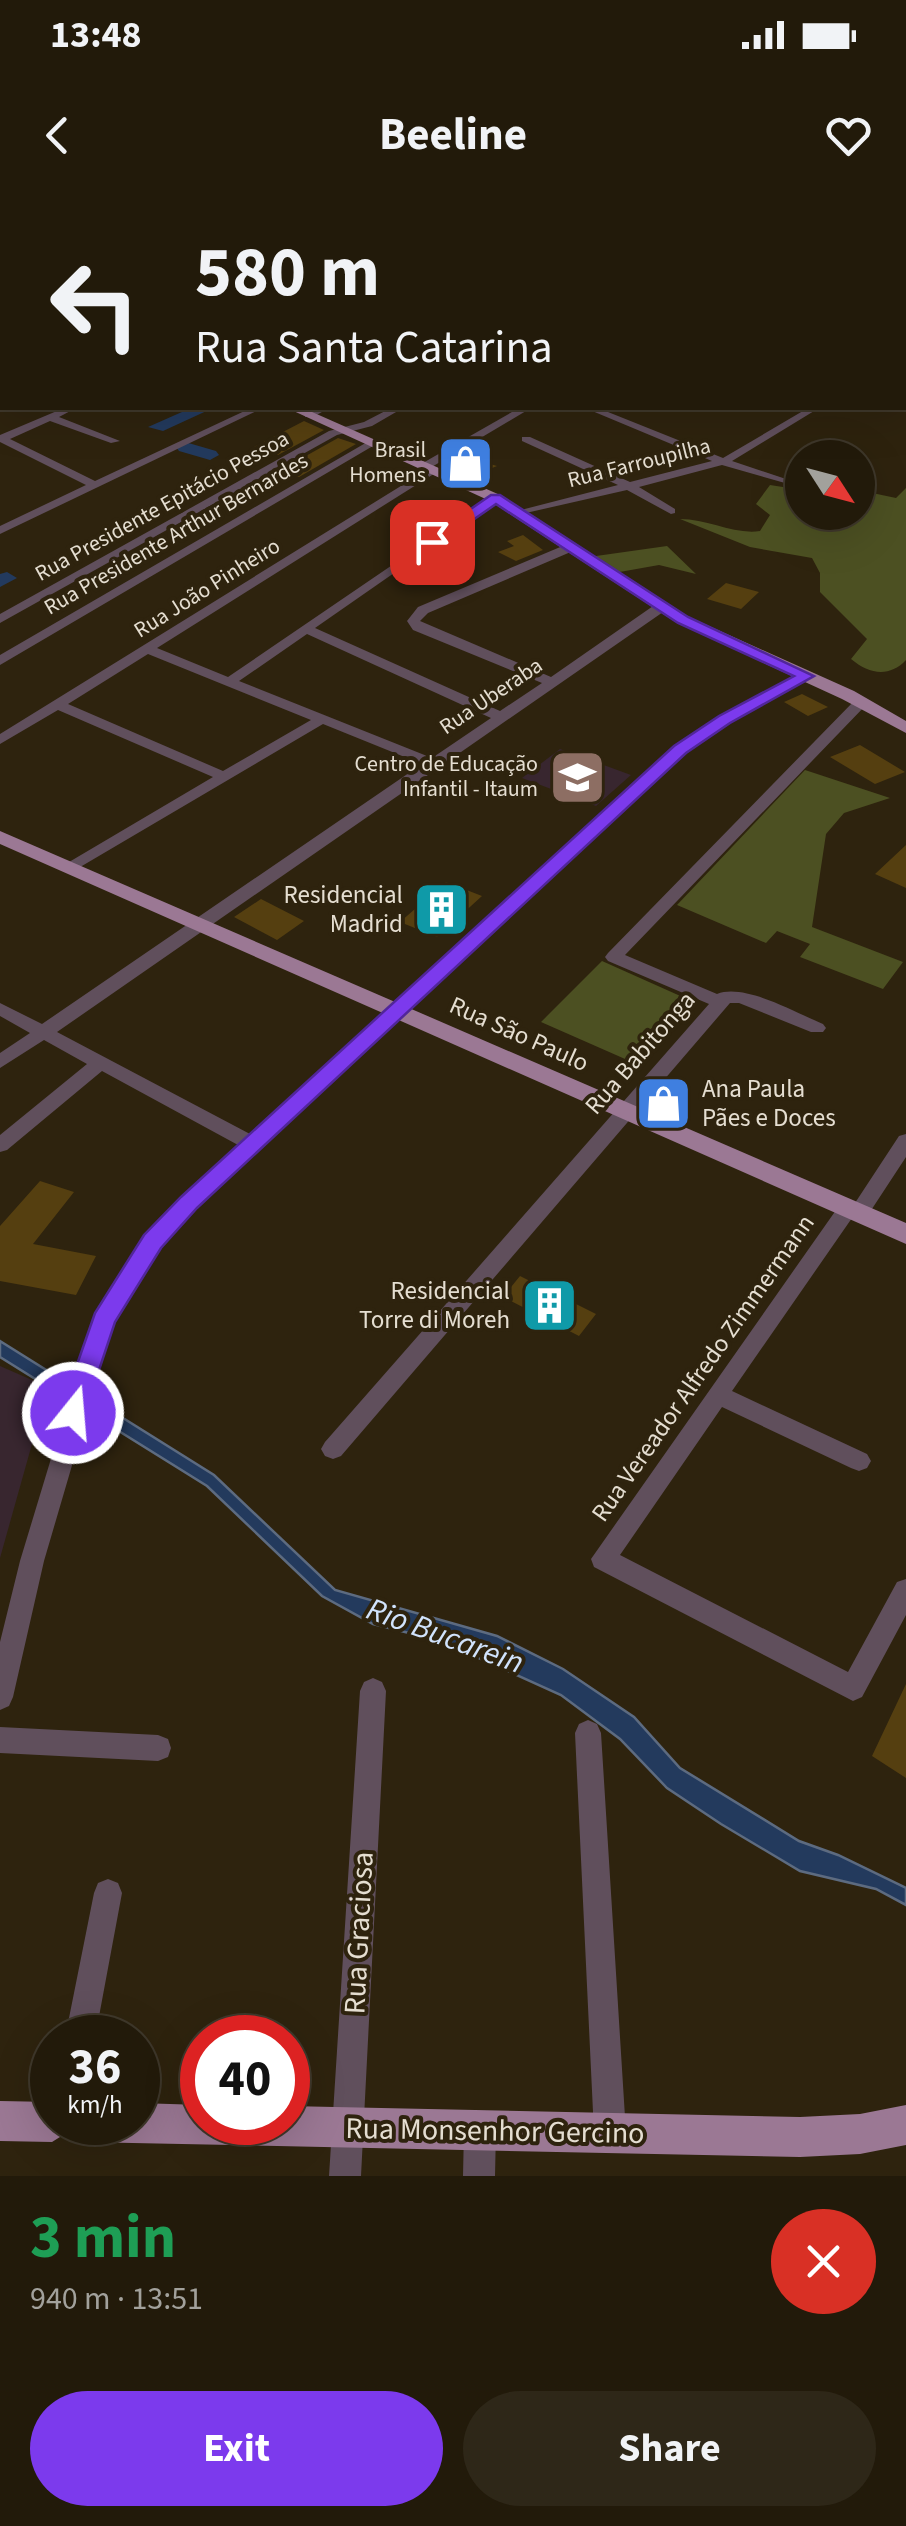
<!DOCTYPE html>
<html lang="en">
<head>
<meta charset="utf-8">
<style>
	:root { --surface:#221a0a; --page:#2e2718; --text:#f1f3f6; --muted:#a2a19c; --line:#3f382b; --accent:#7c3aed }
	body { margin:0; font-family:"Source Sans 3",sans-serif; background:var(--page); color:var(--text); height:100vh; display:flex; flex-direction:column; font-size:38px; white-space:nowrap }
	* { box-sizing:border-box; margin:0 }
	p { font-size:32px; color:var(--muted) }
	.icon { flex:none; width:55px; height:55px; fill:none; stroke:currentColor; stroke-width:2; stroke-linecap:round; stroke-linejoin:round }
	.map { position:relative; height:1976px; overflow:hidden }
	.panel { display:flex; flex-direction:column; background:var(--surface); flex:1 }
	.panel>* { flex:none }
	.hud { position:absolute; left:0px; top:0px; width:908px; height:210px; box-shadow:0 10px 40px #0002,0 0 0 2px var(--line); background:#221a0a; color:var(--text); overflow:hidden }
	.needle { width:65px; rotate:126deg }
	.buttons { position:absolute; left:785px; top:240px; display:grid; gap:20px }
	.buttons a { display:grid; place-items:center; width:90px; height:90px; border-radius:50%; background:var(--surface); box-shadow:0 10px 40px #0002,0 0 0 2px var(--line); font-size:50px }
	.speed { position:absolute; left:30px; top:1815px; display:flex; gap:20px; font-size:50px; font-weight:700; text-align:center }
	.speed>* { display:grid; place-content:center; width:130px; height:130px; border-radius:50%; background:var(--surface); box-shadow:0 10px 40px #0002,0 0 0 2px var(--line); line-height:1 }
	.speed small { font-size:25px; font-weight:400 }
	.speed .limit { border:15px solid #d22; background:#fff; color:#111 }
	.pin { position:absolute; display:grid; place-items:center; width:85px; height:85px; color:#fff; margin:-42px; border-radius:20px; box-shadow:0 5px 15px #0006 }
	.me { position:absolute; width:110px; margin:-55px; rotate:17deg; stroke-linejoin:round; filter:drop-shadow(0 0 8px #0008) }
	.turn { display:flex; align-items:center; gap:35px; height:210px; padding:0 30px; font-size:45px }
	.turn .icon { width:130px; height:130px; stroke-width:2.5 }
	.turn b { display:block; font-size:70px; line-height:85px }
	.round { display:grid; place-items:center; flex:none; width:105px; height:105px; border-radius:52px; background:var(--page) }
	.summary { display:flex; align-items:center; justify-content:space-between; height:170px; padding:0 30px }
	h1 { font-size:60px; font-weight:700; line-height:75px; color:#1e9e55 }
	.primary-button { display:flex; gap:20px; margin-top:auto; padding:20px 30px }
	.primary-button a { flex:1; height:115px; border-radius:60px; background:var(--accent); color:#fff; font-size:40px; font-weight:700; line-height:115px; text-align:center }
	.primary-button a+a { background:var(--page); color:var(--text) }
	.status { display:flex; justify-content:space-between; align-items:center; height:70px; padding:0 50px; background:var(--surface); direction:ltr }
	.status svg { height:28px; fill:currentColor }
	header { display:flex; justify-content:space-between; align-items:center; height:130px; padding:0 30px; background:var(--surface); font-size:45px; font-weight:700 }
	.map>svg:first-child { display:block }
</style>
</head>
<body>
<div class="status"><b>13:48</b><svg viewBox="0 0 49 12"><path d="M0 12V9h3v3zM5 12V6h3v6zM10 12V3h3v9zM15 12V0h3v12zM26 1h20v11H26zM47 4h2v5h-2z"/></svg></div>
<header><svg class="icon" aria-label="back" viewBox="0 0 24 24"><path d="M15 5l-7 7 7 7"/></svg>Beeline<svg class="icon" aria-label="heart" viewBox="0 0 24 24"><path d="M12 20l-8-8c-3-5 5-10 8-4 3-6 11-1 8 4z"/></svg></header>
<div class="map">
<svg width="906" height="1976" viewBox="0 0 906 1976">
	<rect width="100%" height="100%" fill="#2e230e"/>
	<path fill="#38262f" d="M560 549 631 575 596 606 522 578Z
		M0 1166 48 1187 0 1358Z"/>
	<path fill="#4c5022" d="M770 285 802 290V312H858V290L896 298 906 288V460C889 478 869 474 851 459L867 439 820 392V373L812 358 750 347 680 319C708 319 735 335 760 331L770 315 756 304Z
		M667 346 696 374 659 365 614 373 589 357Z
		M805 570 890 598 844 613 826 634 812 727 903 762 883 789 800 757 810 744 777 731 766 743 677 705Z
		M602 761 696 803 641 866 541 822Z"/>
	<path fill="#233a5d" stroke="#5d6b80" stroke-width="2.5" d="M0 1141 214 1275 335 1390 497 1436 563 1469 634 1517 680 1568 799 1641 838 1655 906 1688V1705L876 1689 800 1671 721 1624 667 1588 620 1539 561 1495 441 1441 373 1424 322 1396 207 1286 0 1157Z"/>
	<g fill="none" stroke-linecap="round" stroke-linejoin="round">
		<path fill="#233a5d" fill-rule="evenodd" d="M561 0H574L575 2H562Z
			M191 208H213L163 231 148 227Z
			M185 242 216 251 219 255 210 260 179 251 176 247Z
			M7 372 17 378 0 387V374Z"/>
	</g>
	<path fill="#553f10" d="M304 221 324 230 278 255 252 248Z
		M338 238 356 244 299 277 279 271Z
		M463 256 497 266 475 275 448 265Z
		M523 335 543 350 516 361 498 352 514 346 507 341Z
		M726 383 759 392 741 409 707 399Z
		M802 494 828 507 808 516 784 502Z
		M860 545 905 572 875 584 830 557Z
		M906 645V688L875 674Z
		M446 682 482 696 437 737 400 722Z
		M261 699 304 721 277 740 234 717Z
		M40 981 74 992 33 1044 96 1056 76 1095 0 1081V1026Z
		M520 1076 596 1114 579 1136 503 1097Z
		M906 1484V1578L872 1556Z"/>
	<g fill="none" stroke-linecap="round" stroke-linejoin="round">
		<path fill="#604f5c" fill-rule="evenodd" d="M0 8H2V13H0Z
			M0 55 2 56V60L0 61Z
			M905 107H906V113H905Z
			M2 147V153L0 154V148Z
			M905 147H906L905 154Z
			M905 180H906V186H905Z
			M64 208H76L59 217 120 241 111 243 50 221 10 239 95 281 251 208H263L0 334V326L86 285 0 242V235Z
			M317 208H329L313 217H305V213Z
			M391 208H403L372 226 337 235 0 423V414L329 231 364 222Z
			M519 208H531L430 268 440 270 157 448 228 477 495 295 499 296V300L315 428 500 511 542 483 413 430 407 421 418 407 565 345H573V351L428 413 420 421 551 477 656 404H666V410L57 832 250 934 675 547 720 516 801 473 813 476 730 522 685 553 196 1007 159 1048 114 1122 44 1361 13 1497 9 1506 0 1510V1442L20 1361 93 1120 145 1036 182 997 238 945 102 871 7 950 0 952V935L87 864 44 840 0 868V853L30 833 0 816V803L42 824 422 564 323 524 70 673 62 668 64 665 213 577 58 510 0 544V534L430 268H421V264ZM307 434 491 518 432 558 239 481ZM148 454 311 520 223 571 68 504Z
			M585 208H598L723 258 808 208H819L732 261 792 281V285L722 265 639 287 675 309V313L671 314 627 290 517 315V311L618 285 522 241V237H530L630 282 712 261Z
			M369 241 378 243 0 465V455Z
			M861 498 866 499V505L625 755 717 794C745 783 796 813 823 824L826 828 823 832H811L739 803H730L341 1256 333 1259 325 1256 321 1249 325 1242 709 804 608 761 605 757 608 753 856 499Z
			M906 934V957L866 1018H852L732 1191 867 1254 871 1261 867 1268 859 1271 851 1268 722 1207 620 1355 848 1472 897 1382 906 1379V1415L862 1497 853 1501 594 1367 591 1359 841 1003H855L899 936Z
			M373 1478 382 1482 386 1491 361 1976H329L360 1491 364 1482Z
			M588 1520 597 1524 601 1533 626 1933 621 1944 610 1949 599 1944 594 1933 575 1533 579 1524Z
			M0 1527 158 1535 168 1539 171 1548 168 1557 158 1561 0 1553Z
			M108 1679 118 1683 122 1693 95 1838H65L94 1693 98 1683Z
			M480 1914 491 1919 496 1930 495 1976H463L464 1930 469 1919Z"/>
		<path fill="#9b7894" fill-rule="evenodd" d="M0 82H2V88H0Z
			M287 208H303L500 295 689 417 854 491 906 521V533L842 499 677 423 490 301Z
			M0 631 906 1023V1044L0 644Z
			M0 1901 52 1902V1922H138V1903L202 1905V1922H288V1906L800 1917 860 1914 906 1905V1945L860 1954 800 1957 83 1942 68 1932 52 1942 0 1941Z"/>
	</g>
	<path fill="#7c3aed" stroke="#51269a" stroke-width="2.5" d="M491 295H500L688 417 814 476 730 523 686 553 197 1008 161 1048 115 1122 82 1221 73 1224 64 1221 60 1213 95 1113 144 1035 181 997 674 546 719 516 794 476 678 423 496 304 437 345H427V339Z"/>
	<defs>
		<symbol id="shop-square" viewBox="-11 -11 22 22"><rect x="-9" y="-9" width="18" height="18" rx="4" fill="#3f7fe0" stroke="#2e230e"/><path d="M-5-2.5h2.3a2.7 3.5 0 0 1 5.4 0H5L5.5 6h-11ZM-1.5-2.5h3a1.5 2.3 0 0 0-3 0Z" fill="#fff"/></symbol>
		<symbol id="school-square" viewBox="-11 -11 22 22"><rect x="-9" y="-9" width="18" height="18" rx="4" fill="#8d6e63" stroke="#2e230e"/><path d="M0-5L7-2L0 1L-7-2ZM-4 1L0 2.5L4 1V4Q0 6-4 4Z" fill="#fff"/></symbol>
		<symbol id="building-square" viewBox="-11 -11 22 22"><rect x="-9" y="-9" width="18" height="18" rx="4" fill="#0f9aa8" stroke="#2e230e"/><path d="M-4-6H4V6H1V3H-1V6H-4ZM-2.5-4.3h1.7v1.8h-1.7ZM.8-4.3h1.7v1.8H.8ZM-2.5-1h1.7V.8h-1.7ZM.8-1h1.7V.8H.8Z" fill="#fff"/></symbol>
	</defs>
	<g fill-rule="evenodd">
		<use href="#shop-square" x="434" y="232" width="63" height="63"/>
		<use href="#school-square" x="546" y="546" width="63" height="63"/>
		<use href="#building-square" x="410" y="678" width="63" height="63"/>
		<use href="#shop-square" x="632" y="872" width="63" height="63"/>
		<use href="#building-square" x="518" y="1074" width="63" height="63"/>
	</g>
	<g text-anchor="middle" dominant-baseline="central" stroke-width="8" stroke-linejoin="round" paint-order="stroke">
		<g font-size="22" fill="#e5ded1" stroke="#2e230e" text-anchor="end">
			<text x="426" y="250">Brasil<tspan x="426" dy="25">Homens</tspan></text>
			<text x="538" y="564">Centro de Educação<tspan x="538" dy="25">Infantil - Itaum</tspan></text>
		</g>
		<g font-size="22" fill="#e5ded1" stroke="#2e230e">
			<text transform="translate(639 263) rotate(-14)">Rua Farroupilha</text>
			<text transform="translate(162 306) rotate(-29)">Rua Presidente Epitácio Pessoa</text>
			<text transform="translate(176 334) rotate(-30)">Rua Presidente Arthur Bernardes</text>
			<text transform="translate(207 388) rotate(-32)">Rua João Pinheiro</text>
			<text transform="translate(491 496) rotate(-34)">Rua Uberaba</text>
		</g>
		<g font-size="25" fill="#e5ded1" stroke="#2e230e" text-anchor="end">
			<text x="403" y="695">Residencial<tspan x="403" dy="29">Madrid</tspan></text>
			<text x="702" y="889" text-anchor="start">Ana Paula<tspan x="702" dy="29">Pães e Doces</tspan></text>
			<text x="510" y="1091">Residencial<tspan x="510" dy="29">Torre di Moreh</tspan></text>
		</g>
		<g font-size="25" fill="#e5ded1" stroke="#2e230e">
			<text transform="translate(519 834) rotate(24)">Rua São Paulo</text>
			<text transform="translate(640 853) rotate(-49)">Rua Babitonga</text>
			<text transform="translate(703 1168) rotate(-55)">Rua Vereador Alfredo Zimmermann</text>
		</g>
		<g font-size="30" fill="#e5ded1" stroke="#2e230e">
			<text transform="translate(359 1733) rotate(-87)">Rua Graciosa</text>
			<text transform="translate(495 1931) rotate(1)">Rua Monsenhor Gercino</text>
		</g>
		<g font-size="32" font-style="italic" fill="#d1e3fc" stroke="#2e230e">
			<text transform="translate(445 1436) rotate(20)">Rio Bucarein</text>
		</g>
	</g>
</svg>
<div class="buttons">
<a><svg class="needle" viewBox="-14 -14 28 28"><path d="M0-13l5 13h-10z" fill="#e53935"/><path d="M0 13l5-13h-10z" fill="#a2a19c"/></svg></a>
</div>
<div class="speed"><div>36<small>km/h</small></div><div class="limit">40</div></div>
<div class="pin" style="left:432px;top:342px;background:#d93025"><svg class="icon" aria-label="arrive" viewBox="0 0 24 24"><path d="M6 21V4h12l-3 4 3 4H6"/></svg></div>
<svg class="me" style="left:73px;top:1213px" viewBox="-20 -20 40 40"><circle r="17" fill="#7c3aed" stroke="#fff" stroke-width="3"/><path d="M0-11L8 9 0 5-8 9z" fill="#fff"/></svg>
<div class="hud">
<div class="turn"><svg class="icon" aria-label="left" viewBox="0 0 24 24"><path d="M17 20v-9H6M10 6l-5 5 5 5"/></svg><div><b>580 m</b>Rua Santa Catarina</div></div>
</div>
</div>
<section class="panel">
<div class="summary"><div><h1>3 min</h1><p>940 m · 13:51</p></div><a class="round" style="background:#d93025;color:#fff"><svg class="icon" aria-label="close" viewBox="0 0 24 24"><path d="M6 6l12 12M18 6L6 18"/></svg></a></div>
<div class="primary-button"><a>Exit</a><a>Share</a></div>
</section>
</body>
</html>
